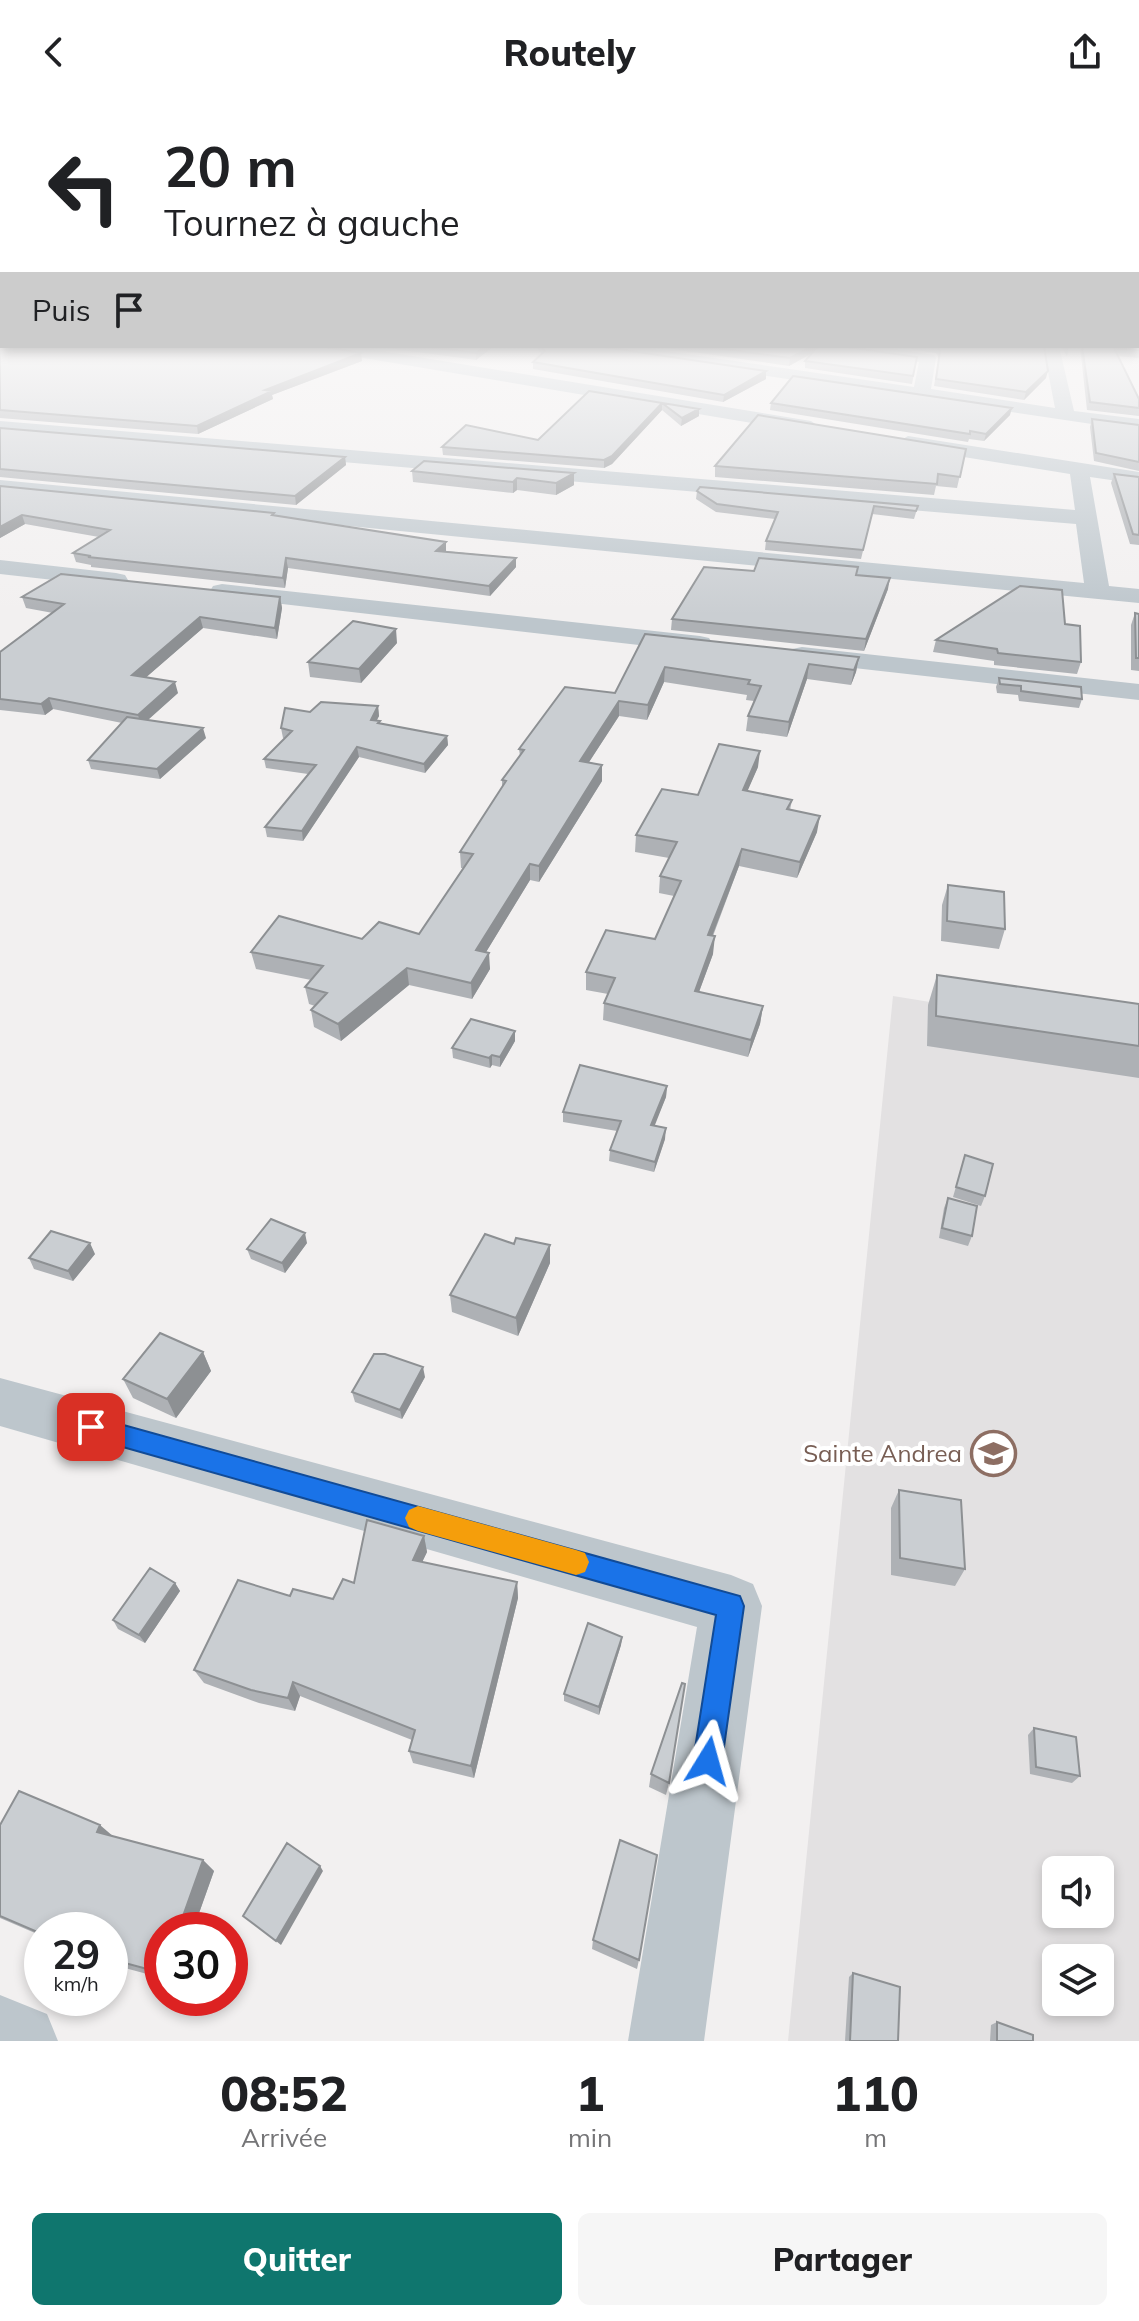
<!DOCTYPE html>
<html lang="fr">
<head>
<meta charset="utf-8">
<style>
	:root { --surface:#fff; --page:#f6f6f6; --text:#202124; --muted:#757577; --accent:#0f766e }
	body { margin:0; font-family:Mulish,sans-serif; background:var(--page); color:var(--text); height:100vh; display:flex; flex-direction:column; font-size:30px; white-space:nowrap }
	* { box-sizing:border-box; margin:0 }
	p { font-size:26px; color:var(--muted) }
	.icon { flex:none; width:44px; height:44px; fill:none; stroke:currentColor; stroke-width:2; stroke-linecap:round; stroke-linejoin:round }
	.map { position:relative; height:1937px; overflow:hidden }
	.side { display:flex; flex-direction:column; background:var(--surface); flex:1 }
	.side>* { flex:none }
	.top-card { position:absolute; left:0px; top:0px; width:1140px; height:244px; box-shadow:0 4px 12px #0003; background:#fff; color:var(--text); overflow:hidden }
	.controls { position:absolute; left:1042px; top:1752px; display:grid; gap:16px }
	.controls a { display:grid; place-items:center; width:72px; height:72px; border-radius:12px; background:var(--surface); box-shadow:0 4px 12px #0003; font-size:40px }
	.speed { position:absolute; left:24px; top:1808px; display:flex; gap:16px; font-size:40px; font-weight:700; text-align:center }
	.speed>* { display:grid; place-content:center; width:104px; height:104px; border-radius:50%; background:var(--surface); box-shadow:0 4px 12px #0003; line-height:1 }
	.speed small { font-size:20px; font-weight:400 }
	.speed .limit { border:12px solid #d22; background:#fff; color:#111 }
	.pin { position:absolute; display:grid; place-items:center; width:68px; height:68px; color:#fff; margin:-34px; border-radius:16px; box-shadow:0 4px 12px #0006 }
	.me { position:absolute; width:88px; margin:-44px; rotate:8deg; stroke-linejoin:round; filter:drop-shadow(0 0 6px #0008) }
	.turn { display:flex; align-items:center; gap:28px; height:168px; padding:0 32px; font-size:36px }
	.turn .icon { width:104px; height:104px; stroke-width:2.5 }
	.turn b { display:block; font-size:56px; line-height:68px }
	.then { display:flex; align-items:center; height:76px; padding:0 32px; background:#0003; gap:16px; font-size:30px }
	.eta { display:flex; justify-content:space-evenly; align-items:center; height:136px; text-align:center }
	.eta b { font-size:48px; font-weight:800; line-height:56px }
	.button { display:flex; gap:16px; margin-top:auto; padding:16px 32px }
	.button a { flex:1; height:92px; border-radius:12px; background:var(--accent); color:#fff; font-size:32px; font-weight:800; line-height:92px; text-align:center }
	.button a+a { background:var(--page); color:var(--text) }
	header { display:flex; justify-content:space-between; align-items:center; height:104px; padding:0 32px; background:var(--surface); font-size:36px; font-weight:800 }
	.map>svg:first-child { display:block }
</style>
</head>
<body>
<header><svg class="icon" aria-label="back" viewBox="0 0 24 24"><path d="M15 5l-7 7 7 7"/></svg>Routely<svg class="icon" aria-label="share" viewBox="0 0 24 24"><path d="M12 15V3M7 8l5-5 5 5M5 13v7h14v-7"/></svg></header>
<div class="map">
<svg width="1139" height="1937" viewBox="0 0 1139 1937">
	<rect width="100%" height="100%" fill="#f2f0f0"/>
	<path fill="#e3e1e2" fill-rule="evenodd" d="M893 892 1139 932V1937H788ZM1056 1766H1100V1810H1056ZM1056 1854H1100V1898H1056Z"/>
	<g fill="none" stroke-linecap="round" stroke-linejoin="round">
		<path fill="#bdc6cc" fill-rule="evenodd" d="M314 242H351L811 317 820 323 811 329 322 247Z
			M590 242H631L914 283 919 258 840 247 832 242H875L934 251 936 254 931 285 1055 304 1043 242H1059L1074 307 1139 315V327L598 247Z
			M0 317 1075 406 1070 370 908 344 898 338 908 332 1139 368V380L1090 373 1109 482 1139 485V499L0 388V376L1084 479 1076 420 0 329Z
			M0 456 116 469 125 471 128 476 125 481 116 483 0 470Z
			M222 480 700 532 709 534 713 540 709 546 700 548 213 492 210 487 213 482Z
			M802 543 1139 580V596L792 557 789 551 792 545Z
			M0 1274 731 1471 753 1480 762 1502 704 1937H628L697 1523 0 1322Z
			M0 1891 47 1910 58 1937H0Z"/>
	</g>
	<path fill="#aeb1b5" d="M0 240 361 249 362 257 272 291 273 295 198 330 0 314Z
		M1139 240V254L1118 252 1139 295V312L1087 306 1080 242H1138Z
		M373 242H494L476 256Z
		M535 242H597L766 267V275L723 298 533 265V258L542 250Z
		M652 242H840L917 253 912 280 805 264V257L811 250 789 262Z
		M893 242H1044L1046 274 1024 296 934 282 939 254 936 249Z
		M1062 242H1069L1067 253Z
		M589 287 699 305V312L681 322 662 306 612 360 604 364 443 351 442 343 538 336Z
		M771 299 1010 311 984 337 969 335 968 338 770 306Z
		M1092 315 1139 321V367L1094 357 1090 323Z
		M0 324 345 353 346 361 296 401 0 373Z
		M966 345 957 384 936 382 934 391 715 373V362Z
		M424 357 574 381 556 391 517 386 513 389 413 378 412 367Z
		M1114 370 1139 373V441L1130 440 1111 379Z
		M0 382 275 411 446 438V447L516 454V463L490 492 288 464 285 484 91 463V461L76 458 73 449 99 433 25 420 0 434Z
		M697 387 918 402 914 415 872 410 861 455 765 446 766 437 775 415 716 408 696 395Z
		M754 467 857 471 888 485 864 547 671 526 672 515Z
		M22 493H280L282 504 277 535 203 524 146 573 178 589 148 616 206 634 160 675 91 665 88 656 122 619 53 605 45 611 0 606V548L53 509 26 504Z
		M1135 509 1139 510V567L1131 566V521Z
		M1065 520 1081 558 1077 570 994 561V557L933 548 936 536Z
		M645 530 859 553 856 568 851 581 807 575 787 633 746 627 748 612 754 597 746 596 747 591 664 578 647 616 619 612 589 658 602 661V677L539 778 530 776 486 848 490 865 472 895 409 881 341 937 314 923 311 906 315 902 309 900 305 883 311 876 256 865 251 848 362 835 419 830 463 764H461L460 748 502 683V676L520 652 519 645 615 589Z
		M397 539 361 579 310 573 308 558Z
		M999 574 1082 595 1079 604 1019 597 1018 591 997 589 996 583Z
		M378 602 379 612 377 616 380 617V620L447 632 448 641 425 669 359 653 303 737 267 733 265 723 308 670 266 664 264 655 285 634H283L281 624 310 608Z
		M758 663 747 687 792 696 790 706 817 728 797 774 739 762 713 832V850L699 888 763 902 760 920 748 953 603 916 604 899 608 890 586 886V868L655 835 674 792 659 789 660 772 669 754 635 748 636 731 698 691Z
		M948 781 1005 825 999 845 941 837 942 801Z
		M937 871 1139 900V974L927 942 928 901Z
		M515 937 500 963 492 961 490 964 453 954 452 944Z
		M667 982 666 993 654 1021 665 1035 654 1068 609 1057 610 1046 617 1027 563 1018V1008Z
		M965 1051 985 1092 981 1102 953 1093Z
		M948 1094 972 1132 968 1142 939 1134 944 1104Z
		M307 1139 285 1169 251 1155 247 1145Z
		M514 1140 550 1141V1159L518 1232 452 1208 450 1191Z
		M95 1150 73 1177 34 1165 29 1154Z
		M203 1248 211 1267 176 1314 133 1294 123 1275Z
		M425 1273 402 1315 355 1298 352 1288Z
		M899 1386 965 1465 955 1482 891 1471V1404Z
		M424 1432 427 1448 422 1458 517 1478 518 1494 474 1674 413 1659 409 1647 412 1636 300 1592 295 1607 259 1599 204 1579 194 1566 290 1492 333 1495 354 1479Z
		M175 1479 180 1487 145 1539 118 1525 113 1516Z
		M622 1533 621 1541 599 1611 564 1597V1590Z
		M1034 1624 1080 1672 1072 1679 1030 1670 1028 1631Z
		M651 1670 669 1679 666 1691 649 1683Z
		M0 1721 113 1732 203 1756 214 1767 193 1826H162V1874L110 1860V1826H42V1832L0 1814Z
		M593 1836 639 1856 637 1865 592 1845Z
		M853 1869 898 1937H845L849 1873Z
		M997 1918 1033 1937H990L991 1921Z"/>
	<path fill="#8d9093" d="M485 242H494L476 256V249Z
		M813 242H821V244L789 262 790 254Z
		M361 249 362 257 272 291 273 295 198 330 197 322 265 286Z
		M766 267V275L723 298 724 291Z
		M1048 267 1046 274 1024 296 1026 288Z
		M662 299V306L612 360 604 364V356Z
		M1012 304 1010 311 984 337 986 330Z
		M699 305V312L681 322 682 314Z
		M345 353 346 361 296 401 295 392Z
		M574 369V381L556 391V379Z
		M517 374V386L513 389V378Z
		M22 411 25 420 0 434V423Z
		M446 438V447H436Z
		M286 454 288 464 285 484 283 474Z
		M516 454V463L490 492 489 482Z
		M890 474 888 485 864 547 866 535Z
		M280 493 282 504 277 535 275 524Z
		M200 513 203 524 135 583 132 571Z
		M396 525 397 539 361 579 359 565Z
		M859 553 856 568 851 581 854 566Z
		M809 560 807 575 787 633 789 618Z
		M665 563 664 578 647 616 648 601Z
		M175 578 178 589 141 622 138 611Z
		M49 594 53 605 45 611 41 600Z
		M619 597V612L580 672V657Z
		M378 602 379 612 372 625 371 616Z
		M203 624 206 634 160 675 157 665Z
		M447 632 448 641 425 669 424 660Z
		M357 643 359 653 303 737 302 727Z
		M760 647 758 663 741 702 743 686Z
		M602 661V677L539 778V762Z
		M820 712 817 728 797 774 800 758Z
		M742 745 739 762 706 848 708 831Z
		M530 760V776L477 863 476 846Z
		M715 832 713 850 693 904 695 887Z
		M489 849 490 865 472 895 471 879Z
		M407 864 409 881 341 937 338 920Z
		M763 902 760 920 748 953 751 936Z
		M515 927V937L500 963V953Z
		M492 951V961L490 964 489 954Z
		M667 982 666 993 651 1031V1021Z
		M666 1024 665 1035 654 1068 655 1058Z
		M305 1129 307 1139 285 1169 282 1159Z
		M90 1139 95 1150 73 1177 68 1167Z
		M550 1141V1159L518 1232 516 1214Z
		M203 1248 211 1267 176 1314 167 1295Z
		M423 1263 425 1273 402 1315 400 1306Z
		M424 1432 427 1448 416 1471 413 1456Z
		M517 1478 518 1494 474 1674 471 1662Z
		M175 1479 180 1487 145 1539 139 1531Z
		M622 1533 621 1541 599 1611V1603Z
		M293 1578 300 1592 295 1607 288 1594Z
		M100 1721 114 1733 97 1728Z
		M203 1756 214 1767 193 1826H178Z
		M320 1762 323 1767 281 1841 276 1837Z"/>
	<path fill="#caced2" stroke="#8d9093" stroke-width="2" d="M0 240H2V242H319L361 249 265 286 272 287 197 322 0 306Z
		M1138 240 1139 246 1114 244 1139 295V304L1090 298 1082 242H1138Z
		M424 242H485L476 249Z
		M541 242H597L766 267 724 291 533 258 545 247Z
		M703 242H813L790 254Z
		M818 242H840L917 253 913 272 805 257Z
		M938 242H1044L1048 267 1026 288 936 275 940 247Z
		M793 272 1012 304 986 330 970 327V330L771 299Z
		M589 287 699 305 682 314 662 299 612 352 604 356 442 343 466 321 538 336Z
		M758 311 966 345 960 373 938 370 937 380 715 362Z
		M1092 315 1139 321V358L1096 349Z
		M0 324 345 353 295 392 0 365Z
		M424 357 574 369 556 379 517 374 513 378 412 367Z
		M1114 370 1139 373V431L1133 430Z
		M0 382 274 409 272 411 446 438 436 447 516 454 489 482 286 454 283 474 88 453 91 452 73 449 110 426 22 411 0 423Z
		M700 383 918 402 916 407 874 402 863 446 766 437 778 408 717 400 697 387Z
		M759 454 858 463 856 471 890 474 866 535 672 515 704 463 754 467Z
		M61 470 280 493 275 524 200 513 132 571 175 578 138 611 49 594 41 600 0 595V548L64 500 22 493Z
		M1020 482 1062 486 1065 520 1080 522 1081 558 998 549 997 545 936 536Z
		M1135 509 1139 510V554H1136Z
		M353 517 396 525 359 565 308 558Z
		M645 530 859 553 854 566 809 560 789 618 748 612 761 582 748 580 750 576 665 563 648 601 619 597 580 657 602 661 539 762 530 760 476 846 489 849 471 879 407 864 338 920 311 906 327 889 305 883 323 862 251 848 279 812 362 835 379 818 419 830 473 750 460 748 506 677 502 676 524 646 519 645 565 583 615 589Z
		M999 574 1081 583 1082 595 1021 587V582L1000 580Z
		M321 598 378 602 371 616 380 617 378 619 447 632 424 660 357 643 302 727 265 723 316 661 264 655 292 627 281 624 285 604 310 608Z
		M127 613 203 624 157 665 88 656Z
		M719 640 760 647 743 686 792 696 787 705 820 712 800 758 742 745 708 831 715 832 695 887 763 902 751 936 604 899 615 874 586 868 606 826 655 835 681 777 660 772 677 738 636 731 662 685 698 691Z
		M948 781 1004 788 1005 825 947 817Z
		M937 871 1139 900V942L936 912Z
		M471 915 515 927 500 953 492 951 489 954 452 944Z
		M580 961 667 982 651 1021 666 1024 655 1058 610 1046 621 1017 563 1008Z
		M965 1051 993 1060 985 1092 956 1083Z
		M948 1094 977 1102 972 1132 942 1124Z
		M271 1115 305 1129 282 1159 247 1145Z
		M51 1127 90 1139 68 1167 29 1154Z
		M485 1130 514 1140 516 1134 550 1141 516 1214 450 1191Z
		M160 1229 203 1248 167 1295 123 1275Z
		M374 1250H385L423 1263 400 1306 352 1288Z
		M899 1386 961 1396 965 1465 900 1454Z
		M367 1416 424 1432 413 1456 517 1478 471 1662 409 1647 415 1626 293 1578 288 1594 251 1586 194 1566 238 1476 290 1492 293 1485 333 1495 343 1475 354 1479Z
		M150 1464 175 1479 139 1531 113 1516Z
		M588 1519 622 1533 599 1603 564 1590Z
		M682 1579 685 1580 669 1679 651 1670Z
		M1034 1624 1076 1633 1080 1672 1036 1663Z
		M19 1687 100 1721 97 1728 203 1756 178 1826H162V1869L110 1855V1826H42V1830L0 1812V1721Z
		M620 1736 657 1751 639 1856 593 1836Z
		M287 1739 320 1762 276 1837 243 1812Z
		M853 1869 900 1883 898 1937H850Z
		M997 1918 1033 1931V1937H997Z"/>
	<linearGradient id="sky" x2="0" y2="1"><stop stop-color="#86c4e7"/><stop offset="0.47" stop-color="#f9f8f8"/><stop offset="1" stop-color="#f9f8f8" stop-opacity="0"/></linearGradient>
	<rect width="1139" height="511" fill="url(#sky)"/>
	<path fill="#1a73e8" stroke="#114b97" stroke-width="2" d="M91 1312 740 1492 744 1502 722 1657 718 1667 708 1671 698 1667 693 1657 716 1511 91 1334 83 1331 80 1323 83 1316Z"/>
	<path fill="#f59e0b" d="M418 1402 576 1446 585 1449 589 1458 585 1468 576 1471 418 1427 409 1423 405 1414 409 1406Z"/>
	<defs>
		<symbol id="university-ring" viewBox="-11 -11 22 22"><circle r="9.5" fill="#fff" stroke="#8d6e63" stroke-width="1.5"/><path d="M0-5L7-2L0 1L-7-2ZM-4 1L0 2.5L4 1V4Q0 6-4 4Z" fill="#8d6e63"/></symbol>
	</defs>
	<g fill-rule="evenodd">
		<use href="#university-ring" x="968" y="1324" width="51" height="51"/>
	</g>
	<g text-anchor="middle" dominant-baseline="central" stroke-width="8" stroke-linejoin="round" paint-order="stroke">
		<g font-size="24" fill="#785e54" stroke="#fff" text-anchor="end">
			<text x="962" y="1349">Sainte Andrea</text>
		</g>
	</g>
</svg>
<div class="controls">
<a><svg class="icon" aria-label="sound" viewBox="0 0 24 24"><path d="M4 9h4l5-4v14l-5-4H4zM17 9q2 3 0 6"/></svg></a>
<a><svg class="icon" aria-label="layers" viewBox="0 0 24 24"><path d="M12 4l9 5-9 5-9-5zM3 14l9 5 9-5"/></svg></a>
</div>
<div class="speed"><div>29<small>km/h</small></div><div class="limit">30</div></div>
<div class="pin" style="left:91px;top:1323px;background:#d93025"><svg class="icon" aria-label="arrive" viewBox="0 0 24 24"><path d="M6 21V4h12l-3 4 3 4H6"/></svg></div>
<svg class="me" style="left:708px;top:1657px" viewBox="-20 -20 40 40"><path d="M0-17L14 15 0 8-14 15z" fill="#1a73e8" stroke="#fff" stroke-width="4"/></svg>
<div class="top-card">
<div class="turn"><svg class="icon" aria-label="left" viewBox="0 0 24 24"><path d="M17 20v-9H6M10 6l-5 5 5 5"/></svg><div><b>20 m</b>Tournez à gauche</div></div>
<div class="then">Puis<svg class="icon" aria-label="arrive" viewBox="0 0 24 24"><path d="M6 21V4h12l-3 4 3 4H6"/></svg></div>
</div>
</div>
<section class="side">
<div class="eta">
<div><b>08:52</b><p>Arrivée</p></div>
<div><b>1</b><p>min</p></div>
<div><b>110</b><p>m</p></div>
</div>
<div class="button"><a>Quitter</a><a>Partager</a></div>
</section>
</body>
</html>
